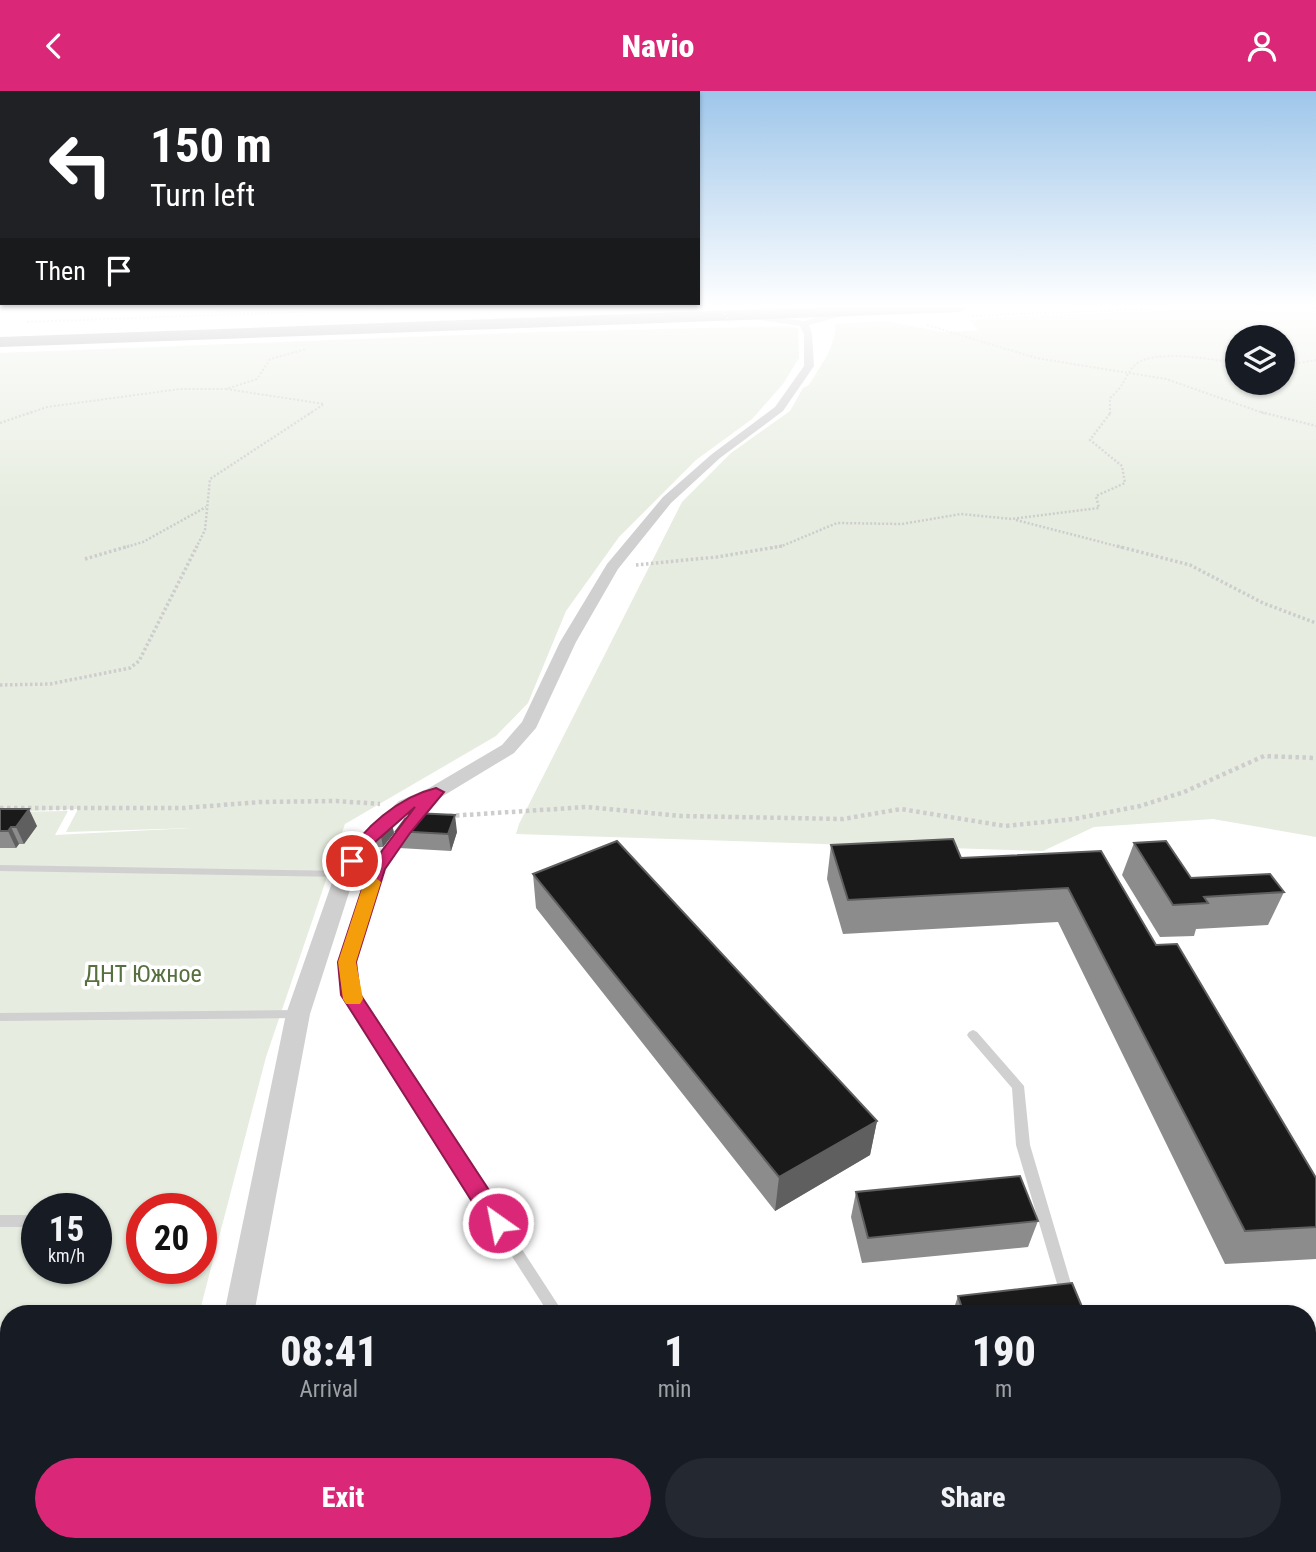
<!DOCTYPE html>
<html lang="en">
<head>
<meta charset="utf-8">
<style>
	:root { --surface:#171b24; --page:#242831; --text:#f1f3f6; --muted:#9ea1a6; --accent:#db2777 }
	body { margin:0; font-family:"Roboto Condensed",sans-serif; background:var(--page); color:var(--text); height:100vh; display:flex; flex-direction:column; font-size:26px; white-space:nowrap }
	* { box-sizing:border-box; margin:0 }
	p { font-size:23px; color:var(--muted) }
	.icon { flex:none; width:38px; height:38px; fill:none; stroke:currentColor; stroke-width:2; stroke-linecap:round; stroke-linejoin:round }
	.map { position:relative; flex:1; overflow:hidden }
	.details { position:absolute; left:0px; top:1214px; width:1316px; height:247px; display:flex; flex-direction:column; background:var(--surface); border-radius:28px 28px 0 0; box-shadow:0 2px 5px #0004 }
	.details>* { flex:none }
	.hud { position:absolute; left:0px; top:0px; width:700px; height:214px; box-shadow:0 2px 5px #0004; background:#202124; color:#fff; overflow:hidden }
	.buttons { position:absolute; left:1225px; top:234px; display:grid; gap:14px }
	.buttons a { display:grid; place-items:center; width:70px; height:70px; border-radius:50%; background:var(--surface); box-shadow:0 2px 5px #0004; font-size:35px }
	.speed { position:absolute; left:21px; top:1102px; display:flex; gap:14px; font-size:35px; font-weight:700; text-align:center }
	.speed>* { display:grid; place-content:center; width:91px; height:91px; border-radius:50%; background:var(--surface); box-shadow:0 2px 5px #0004; line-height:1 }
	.speed small { font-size:18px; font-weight:400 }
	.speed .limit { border:10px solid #d22; background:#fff; color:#111 }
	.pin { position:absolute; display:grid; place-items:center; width:60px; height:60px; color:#fff; margin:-30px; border:4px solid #fff; border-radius:50%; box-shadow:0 2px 7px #0007 }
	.me { position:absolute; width:77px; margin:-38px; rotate:327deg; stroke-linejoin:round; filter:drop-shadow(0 0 5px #0008) }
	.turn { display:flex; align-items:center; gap:24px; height:147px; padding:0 35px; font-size:32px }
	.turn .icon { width:91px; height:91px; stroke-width:2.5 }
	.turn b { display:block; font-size:49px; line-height:60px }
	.then { display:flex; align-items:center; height:66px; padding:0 35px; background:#0003; gap:14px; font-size:26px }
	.eta { display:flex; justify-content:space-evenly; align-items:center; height:119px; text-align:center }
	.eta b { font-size:42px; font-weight:800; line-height:49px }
	.action { display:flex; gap:14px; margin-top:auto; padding:14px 35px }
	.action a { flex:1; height:80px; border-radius:42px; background:var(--accent); color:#fff; font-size:28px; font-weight:800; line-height:80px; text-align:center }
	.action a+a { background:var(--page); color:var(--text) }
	header { display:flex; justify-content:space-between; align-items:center; height:91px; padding:0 35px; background:var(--accent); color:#fff; font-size:32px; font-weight:800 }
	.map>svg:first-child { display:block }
</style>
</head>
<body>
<header><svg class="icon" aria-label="back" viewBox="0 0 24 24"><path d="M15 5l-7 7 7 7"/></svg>Navio<svg class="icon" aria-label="person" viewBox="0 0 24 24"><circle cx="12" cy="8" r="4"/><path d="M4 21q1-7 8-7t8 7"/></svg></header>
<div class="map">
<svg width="1316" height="1461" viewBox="0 0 1316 1461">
	<rect width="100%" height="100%" fill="#fff"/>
	<path fill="#e6ecdf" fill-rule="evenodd" d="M225 216H395L206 222Z
		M1203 218 1316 222V746L1213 728 1094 736 1043 760 516 743 519 733 682 411 731 362 790 320 803 297 809 294 828 263 835 244V233L887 230 943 241 978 239 970 230 980 227ZM1237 247H1283V292H1237Z
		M789 235 798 237 799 267 783 293 752 328 696 369 619 446 566 520 528 612 496 645 345 733 266 966 199 1223H9V1452H202L207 1461H0V262L533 241ZM78 718 66 741 192 737 55 744 68 720 7 721ZM37 1118H96V1178H37ZM142 1118H201V1178H142Z"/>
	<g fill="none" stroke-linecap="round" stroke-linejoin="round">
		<path stroke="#cdcdcd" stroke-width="2" stroke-dasharray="2 2" stroke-linecap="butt" d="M1302 216 1316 217
			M972 225 1190 216
			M27 231 428 216
			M927 234 1036 267 1166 288 1266 323
			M1283 275 1316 269
			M226 298 324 313 309 323
			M27 323 47 316 180 298H226L257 288 270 268 306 258
			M1110 323V307C1125 294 1123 288 1133 276 1150 256 1213 269 1237 272"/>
		<path stroke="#cdcdcd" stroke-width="2.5" stroke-dasharray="2 2" stroke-linecap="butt" d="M1261 321 1316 335
			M0 332 32 321
			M1016 429 1124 457
			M123 457 143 451 206 416
			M196 457 205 439 210 388 312 321
			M771 457 782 455 837 432 902 433 961 423 1012 428 1099 417 1096 405 1125 392 1122 375 1090 349 1111 321"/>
		<path stroke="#cdcdcd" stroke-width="3.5" stroke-dasharray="2.5 2.5" stroke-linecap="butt" d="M1117 455 1190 474 1263 512 1316 532
			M85 468 129 455
			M636 474 717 466 782 455
			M0 594 50 593 130 577 139 570 197 455"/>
		<path stroke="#cdcdcd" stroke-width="4.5" stroke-dasharray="3.5 3.5" stroke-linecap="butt" d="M0 717H184L260 711 337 710 380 713
			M449 725 587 716 681 725 843 728 901 718 1005 735 1074 728 1140 715 1184 701 1264 665 1316 667"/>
		<path fill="#d0d0d0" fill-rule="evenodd" d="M404 736 409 739 382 777 353 871 356 903 564 1223H549L344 904 341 871 372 777 401 737Z
			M0 774 345 780 350 783 345 786 0 780Z
			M297 919 301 920 303 923 301 926 297 927 0 930V922Z
			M973 939 977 941 1024 995 1030 1054 1080 1223H1066L1016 1054 1012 997 969 947 967 944 969 941Z
			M0 1124H37V1136H0Z
			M189 1452H212C207 1461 195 1461 183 1461L186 1455Z
			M651 1452H668L671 1461H653Z
			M1133 1452H1150L1153 1461H1135Z"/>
		<path fill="#d0d0d0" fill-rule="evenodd" d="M850 217 853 222 809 234 812 243 814 275 783 320 720 367 671 412 618 478 576 551 536 637 514 662 443 705 413 718 368 760 355 783 310 923 254 1223H224L286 923 335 783 350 756 399 710 429 697 502 654 522 631 560 551 607 473 663 406 712 363 775 316 804 275V243L800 235 753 228 750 223 804 230Z
			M264 1452H300L303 1461H267Z"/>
		<path fill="#9a9a9a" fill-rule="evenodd" d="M821 216H968L960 221 0 256V246Z"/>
		<path stroke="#cdcdcd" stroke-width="2" stroke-dasharray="2 2" stroke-linecap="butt" d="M720 216 730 231"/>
	</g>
	<path fill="#8c8c8c" d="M0 718 37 735 24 753H19L16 757H0Z
		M390 725 394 742 383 756H376L373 739Z
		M396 740 457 741 451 760 399 757Z
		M1134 752 1191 787 1284 801 1268 834 1196 838 1194 845 1160 846 1122 784Z
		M831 754 961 767 1101 760 1156 854 1316 1087V1168L1225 1173 1058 831 843 843 827 788Z
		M533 783 877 1030 870 1064 775 1120 536 817Z
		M856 1101 1038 1130 1028 1156 862 1172 851 1126Z
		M958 1205 1085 1223H952Z"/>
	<path fill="#5f5f5f" d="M29 718 37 735 24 753 16 736Z
		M455 724 457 741 451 760 448 743Z
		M390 725 394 742 383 756 380 740Z
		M11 736 19 753 16 757 8 740Z
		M877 1030 870 1064 775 1120 779 1086Z"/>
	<path fill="#1a1a1a" stroke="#5f5f5f" stroke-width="2" d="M0 718H29L16 736H11L8 740H0Z
		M414 722 455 724 448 743 396 740 405 728Z
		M389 724 390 725 380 740 373 739Z
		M953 748 961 767 1101 760 1156 854 1177 853 1316 1087V1136L1245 1140 1068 797 848 809 831 754Z
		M617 750 877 1030 779 1086 533 783Z
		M1166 750 1191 787 1270 783 1284 801 1204 806 1208 812 1173 814 1134 752Z
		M1020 1085 1038 1130 868 1147 856 1101Z
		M1072 1192 1085 1223H964L958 1205Z"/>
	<linearGradient id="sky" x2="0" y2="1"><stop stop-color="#9ec6ea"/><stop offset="0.51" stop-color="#fff"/><stop offset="1" stop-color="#fff" stop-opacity="0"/></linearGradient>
	<rect width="1316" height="421" fill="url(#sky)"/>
	<path fill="#db2777" stroke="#8e194d" stroke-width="2" d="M436 697 444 701 410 742 385 778 356 871 360 903 506 1125 509 1132 506 1139 498 1142 490 1139 341 904 338 871 369 777 415 716 366 759 358 774H347L344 770C362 737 399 706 436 697Z"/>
	<path fill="#f59e0b" d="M373 785 381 791 356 871 363 908 360 913H346L343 908 338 871 364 791Z"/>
	<g text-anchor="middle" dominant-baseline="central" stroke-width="7" stroke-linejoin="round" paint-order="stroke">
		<g font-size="24" fill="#56703f" stroke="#fff">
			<text x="143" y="883">ДНТ Южное</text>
		</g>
	</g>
</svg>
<div class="buttons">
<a><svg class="icon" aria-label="layers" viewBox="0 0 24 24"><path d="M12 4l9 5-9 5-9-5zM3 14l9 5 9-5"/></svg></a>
</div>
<div class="speed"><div>15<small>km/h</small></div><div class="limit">20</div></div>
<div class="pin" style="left:352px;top:770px;background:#d93025"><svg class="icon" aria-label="arrive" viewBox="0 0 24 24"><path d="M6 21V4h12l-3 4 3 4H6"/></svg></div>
<svg class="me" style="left:498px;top:1132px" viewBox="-20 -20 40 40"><circle r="17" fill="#db2777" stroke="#fff" stroke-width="3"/><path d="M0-11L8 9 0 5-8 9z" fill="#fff"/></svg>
<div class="hud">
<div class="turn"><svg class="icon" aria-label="left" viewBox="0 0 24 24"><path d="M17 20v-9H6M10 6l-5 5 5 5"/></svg><div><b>150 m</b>Turn left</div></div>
<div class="then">Then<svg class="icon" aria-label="arrive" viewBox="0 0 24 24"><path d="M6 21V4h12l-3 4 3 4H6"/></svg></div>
</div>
<section class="details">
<div class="eta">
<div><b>08:41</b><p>Arrival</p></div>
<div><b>1</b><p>min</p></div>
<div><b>190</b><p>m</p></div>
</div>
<div class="action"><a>Exit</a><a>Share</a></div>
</section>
</div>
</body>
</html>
